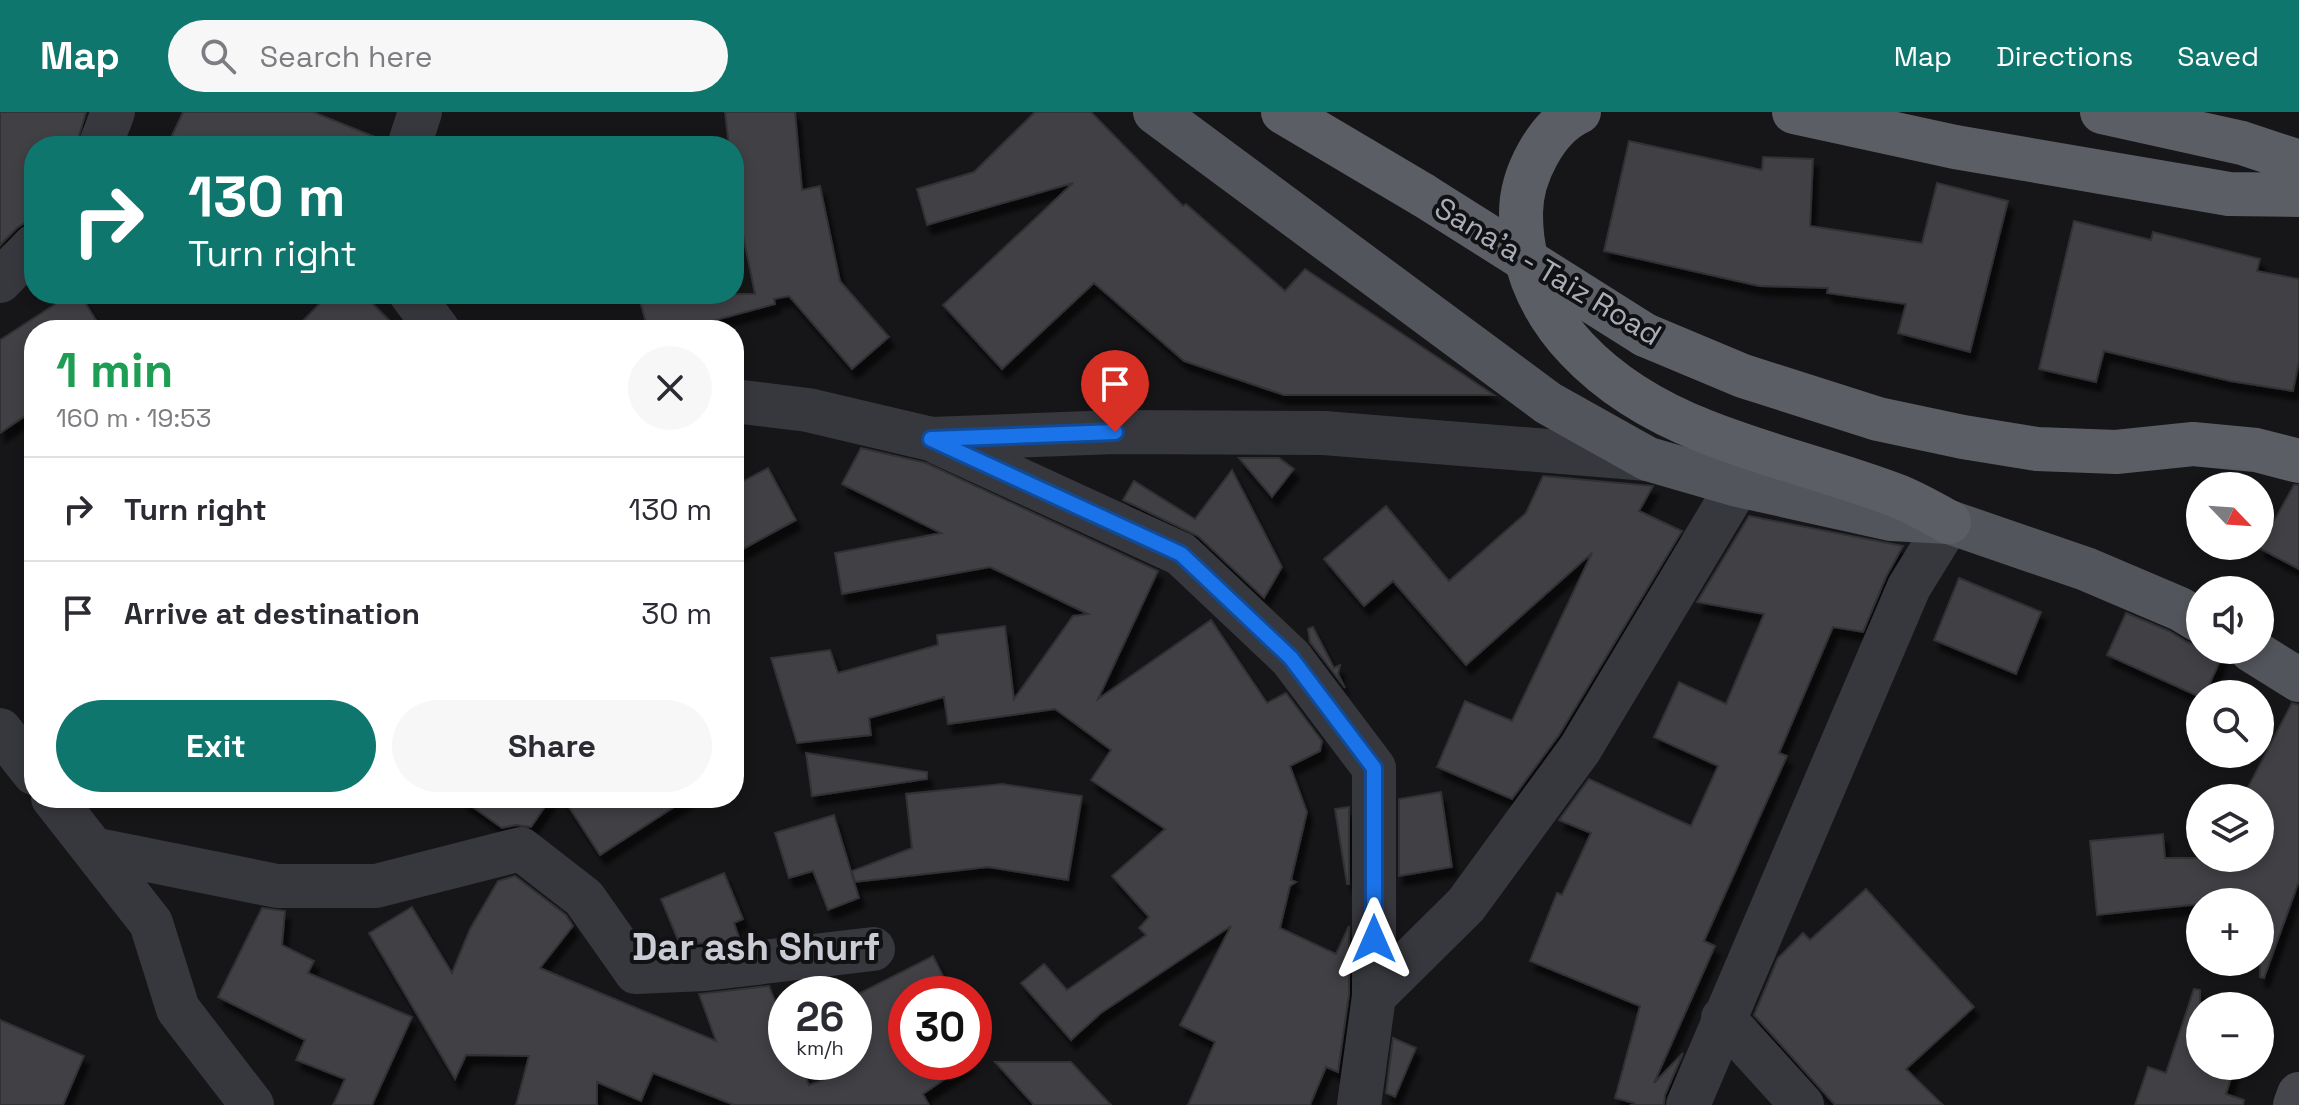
<!DOCTYPE html>
<html lang="en">
<head>
<meta charset="utf-8">
<style>
	:root { --surface:#fff; --page:#f7f7f7; --text:#2b2b33; --muted:#7c7c81; --line:#e1e1e2; --accent:#0f766e }
	body { margin:0; font-family:"Space Grotesk",sans-serif; background:var(--page); color:var(--text); height:100vh; display:flex; flex-direction:column; font-size:30px; white-space:nowrap }
	* { box-sizing:border-box; margin:0 }
	p { font-size:26px; color:var(--muted) }
	.icon { flex:none; width:44px; height:44px; fill:none; stroke:currentColor; stroke-width:2; stroke-linecap:round; stroke-linejoin:round }
	.map { position:relative; flex:1; overflow:hidden }
	.drawer { position:absolute; left:24px; top:208px; width:720px; height:488px; display:flex; flex-direction:column; background:var(--surface); border-radius:32px; box-shadow:0 4px 12px #0003 }
	.drawer>* { flex:none }
	.banner { position:absolute; left:24px; top:24px; width:720px; height:168px; border-radius:32px; box-shadow:0 4px 12px #0003; background:#0f766e; color:#fff; overflow:hidden }
	.needle { width:52px; rotate:115deg }
	.tools { position:absolute; left:2186px; top:360px; display:grid; gap:16px }
	.tools a { display:grid; place-items:center; width:88px; height:88px; border-radius:50%; background:var(--surface); box-shadow:0 4px 12px #0003; font-size:40px }
	.speed { position:absolute; left:768px; top:864px; display:flex; gap:16px; font-size:40px; font-weight:700; text-align:center }
	.speed>* { display:grid; place-content:center; width:104px; height:104px; border-radius:50%; background:var(--surface); box-shadow:0 4px 12px #0003; line-height:1 }
	.speed small { font-size:20px; font-weight:400 }
	.speed .limit { border:12px solid #d22; background:#fff; color:#111 }
	.pin { position:absolute; display:grid; place-items:center; width:68px; height:68px; color:#fff; margin:-82px -34px; border-radius:50% 50% 50% 0; rotate:-45deg; box-shadow:0 0 8px #0007 }
	.pin .icon { rotate:45deg }
	.me { position:absolute; width:88px; margin:-44px; rotate:0deg; stroke-linejoin:round; filter:drop-shadow(0 0 6px #0008) }
	.turn { display:flex; align-items:center; gap:28px; height:168px; padding:0 32px; font-size:36px }
	.turn .icon { width:104px; height:104px; stroke-width:2.5 }
	.turn b { display:block; font-size:56px; line-height:68px }
	.round { display:grid; place-items:center; flex:none; width:84px; height:84px; border-radius:42px; background:var(--page) }
	.overview { display:flex; align-items:center; justify-content:space-between; height:136px; padding:0 32px }
	h1 { font-size:48px; font-weight:700; line-height:60px; color:#1e9e55 }
	.cta { display:flex; gap:16px; margin-top:auto; padding:16px 32px }
	.cta a { flex:1; height:92px; border-radius:48px; background:var(--accent); color:#fff; font-size:32px; font-weight:700; line-height:92px; text-align:center }
	.cta a+a { background:var(--page); color:var(--text) }
	ul { padding:0; list-style:none }
	li { display:flex; align-items:center; gap:24px; height:104px; padding:0 32px; border-top:2px solid var(--line) }
	li div { flex:1 }
	li b { display:block; font-size:30px }
	li em { font-style:normal }
	header { display:flex; align-items:center; gap:48px; box-sizing:border-box; height:112px; padding:0 40px; background:var(--accent); color:#fff }
	header strong { font-size:38px }
	nav { display:flex; gap:44px; margin-inline-start:auto; font-size:28px }
	.search { width:560px; height:72px; background:var(--page); display:flex; align-items:center; gap:20px; box-sizing:border-box; padding:0 28px; border-radius:44px; color:var(--muted); font-size:30px }
	.map>svg:first-child { display:block }
</style>
</head>
<body>
<header>
<strong>Map</strong>
<div class="search"><svg class="icon" aria-label="search" viewBox="0 0 24 24"><circle cx="10" cy="10" r="6"/><path d="M15 15l6 6"/></svg>Search here</div>
<nav><a>Map</a><a>Directions</a><a>Saved</a></nav>
</header>
<div class="map">
<svg width="2299" height="993" viewBox="0 0 2299 993">
	<defs>
		<filter id="shadow"><feDropShadow dx="5" dy="9" stdDeviation="2" flood-color="#0009"/></filter>
	</defs>
	<rect width="100%" height="100%" fill="#161618"/>
	<path fill="#404145" stroke="#303034" stroke-width="2" filter="url(#shadow)" d="M0 0H86L76 34H34V110H26L17 116 0 133Z
		M183 0H313L385 29V34H167Z
		M725 0H795L802 78 820 74 840 169 889 225 852 257 789 184 774 187 775 192 679 218H648L638 182H755L734 79V34H729Z
		M1035 0H1091L1183 94 1186 92 1285 179 1305 157 1494 283H1284L1184 249 1094 171 1002 257 943 193 1073 71 927 113 917 77 974 60Z
		M1629 29 1762 58 1763 45 1813 47 1810 114 1922 131 1937 71 2008 89 1970 240 1898 221 1906 192 1827 181 1828 176 1759 174 1604 139Z
		M2074 109 2151 128 2153 120 2260 147 2257 159 2299 167V249L2293 279 2230 269 2104 239 2096 270 2039 257Z
		M71 182H80L102 218H34V298L0 321V228Z
		M329 182H363L399 218H294Z
		M861 336 926 351 1158 459 1098 587 1211 508 1267 591 1286 581 1322 629 1320 639 1290 654 1307 700 1291 768 1296 770 1290 774 1280 816 1336 842 1349 814V882L1338 960 1326 955 1310 993H1188L1215 930 1180 913 1231 814 1101 901 1071 928 1021 871 1044 852 1067 878 1146 823 1139 816 1149 805 1112 764 1165 717 1091 668 1111 638 1055 597 948 612 944 585 869 606 871 623 797 631 771 546 830 538 838 561 938 533 937 523 1005 514 1014 587 1073 504 1088 502 990 455 842 482 835 441 941 421 842 372Z
		M1239 346H1279L1294 357 1272 385Z
		M768 356 796 408 734 442V374Z
		M1232 358 1282 455 1264 486 1198 424 1123 388 1134 369 1195 407Z
		M1543 364 1653 374 1639 399 1682 419 1559 623 1512 687 1437 655 1465 589 1512 609 1592 441 1466 553 1393 469 1364 494 1324 447 1386 394 1449 469 1526 401Z
		M2294 373H2299V457L2259 436Z
		M1749 404 1903 434 1886 465 1863 520 1833 515 1779 641 1787 644 1704 829 1715 834 1654 971 1683 941 1665 983 1664 993H1631L1634 991 1615 986 1640 894 1530 849 1557 781 1562 783 1591 721 1559 708 1589 667 1691 714 1718 654 1654 625 1679 570 1726 592 1764 502 1697 490Z
		M1959 466 2041 500 2016 562 1934 528Z
		M2126 501 2169 519 2187 530 2200 534V538H2225L2205 582H2200V585L2107 543Z
		M1313 515 1334 556 1340 553 1338 562 1345 576 1310 530 1308 517Z
		M2292 591 2299 593V769L2264 866 2260 865V790H2200V792L2097 803 2090 729 2163 722 2165 746H2260V686H2250L2244 683Z
		M806 641 927 660V667L812 684Z
		M1002 672 1082 684 1068 768 988 755 855 770 852 759 912 736 906 682Z
		M1441 680 1452 755 1399 764V687Z
		M460 686H551L531 715 516 713 502 716Z
		M563 686H688L600 743Z
		M1349 695V772H1347L1335 697Z
		M834 703 859 786 828 798 813 759 789 766 775 721Z
		M724 761 743 807 734 811 740 828 680 833 661 787Z
		M515 764 566 803 573 814 540 856 716 929 699 882 769 874 786 916V950H800L809 973 849 959 847 950H854V884L933 844 952 882H906V950H970L923 982 929 993H734L653 961 641 989 597 970V993H516L529 944 466 943 455 967 369 821 412 795 452 861 470 817 498 769Z
		M1866 777 1974 895 1906 957 1943 993H1835L1754 903 1778 846 1803 821 1810 828Z
		M262 796 285 799 282 833 314 849 308 861 412 905 372 993H333L345 967 296 948 305 928 218 885Z
		M2194 877 2200 878V954H2235L2226 982 2244 988 2243 993H2135L2148 955 2166 961Z
		M0 908 84 944 63 993H0Z
		M1393 926 1416 936 1395 985 1386 981Z
		M995 950H1071L1111 993H1034Z"/>
	<g fill="none" stroke-linecap="round" stroke-linejoin="round">
		<path stroke="#37383d" stroke-width="44" d="M100 34 113 0
			M409 34 420 0
			M0 169 34 134
			M411 182 438 218
			M734 289 808 298 931 327 1115 320 1324 321 1648 347
			M939 331 1181 442 1291 546 1374 656V884L1359 993
			M0 618 34 661
			M53 686 151 811 178 897 252 993
			M93 737 277 774H376L521 737 584 786 636 860 705 857 873 837
			M1374 884 1466 793 1580 637 1738 373
			M1723 906 1802 993
			M1688 993 1909 475 1949 410"/>
		<path stroke="#45474d" stroke-width="44" d="M2295 993 2299 982"/>
		<path stroke="#53555c" stroke-width="44" d="M1155 0 1548 291 1648 347 1738 373 1891 407 1949 410 2086 457 2180 497 2200 509
			M2251 538 2299 568"/>
		<path stroke="#5b5e65" stroke-width="44" d="M1283 0 1423 83
			M1579 0C1546 15 1521 64 1521 101 1520 210 1610 282 1704 319 1766 344 1832 359 1895 383 1914 390 1932 401 1949 410
			M1794 0 1955 35 2229 82 2299 83
			M2102 0 2242 31 2299 50
			M1645 223 1743 264 1878 307 1963 325 2037 337 2116 340 2193 332 2256 338 2299 349"/>
		<path stroke="#5b5e65" stroke-width="44" d="M1423 83 1645 223"/>
	</g>
	<g fill="none" stroke-linecap="round" stroke-linejoin="round">
		<defs>
			<path id="route" d="M1115 320 931 327 1181 442 1291 546 1374 656V827"/>
		</defs>
		<use href="#route" stroke="#114b97" stroke-width="20"/>
		<use href="#route" stroke="#1a73e8" stroke-width="14"/>
	</g>
	<g text-anchor="middle" dominant-baseline="central" stroke-width="8" stroke-linejoin="round" paint-order="stroke">
		<g font-size="30" fill="#a8adb8" stroke="#111113">
			<text transform="translate(1548 159) rotate(31)">Sana'a - Taiz Road</text>
		</g>
		<g font-size="38" font-weight="bold" fill="#c9ccd4" stroke="#111113">
			<text x="756" y="835">Dar ash Shurf</text>
		</g>
	</g>
</svg>
<div class="tools">
<a><svg class="needle" viewBox="-14 -14 28 28"><path d="M0-13l5 13h-10z" fill="#e53935"/><path d="M0 13l5-13h-10z" fill="#7c7c81"/></svg></a>
<a><svg class="icon" aria-label="sound" viewBox="0 0 24 24"><path d="M4 9h4l5-4v14l-5-4H4zM17 9q2 3 0 6"/></svg></a>
<a><svg class="icon" aria-label="search" viewBox="0 0 24 24"><circle cx="10" cy="10" r="6"/><path d="M15 15l6 6"/></svg></a>
<a><svg class="icon" aria-label="layers" viewBox="0 0 24 24"><path d="M12 4l9 5-9 5-9-5zM3 14l9 5 9-5"/></svg></a>
<a>+</a>
<a>−</a>
</div>
<div class="speed"><div>26<small>km/h</small></div><div class="limit">30</div></div>
<div class="pin" style="left:1115px;top:320px;background:#d93025"><svg class="icon" aria-label="arrive" viewBox="0 0 24 24"><path d="M6 21V4h12l-3 4 3 4H6"/></svg></div>
<svg class="me" style="left:1374px;top:827px" viewBox="-20 -20 40 40"><path d="M0-17L14 15 0 8-14 15z" fill="#1a73e8" stroke="#fff" stroke-width="4"/></svg>
<div class="banner">
<div class="turn"><svg class="icon" aria-label="right" viewBox="0 0 24 24"><path d="M7 20v-9h11M14 6l5 5-5 5"/></svg><div><b>130 m</b>Turn right</div></div>
</div>
<section class="drawer">
<div class="overview"><div><h1>1 min</h1><p>160 m · 19:53</p></div><a class="round"><svg class="icon" aria-label="close" viewBox="0 0 24 24"><path d="M6 6l12 12M18 6L6 18"/></svg></a></div>
<ul>
<li><svg class="icon" aria-label="right" viewBox="0 0 24 24"><path d="M7 20v-9h11M14 6l5 5-5 5"/></svg><div><b>Turn right</b></div><em>130 m</em></li>
<li><svg class="icon" aria-label="arrive" viewBox="0 0 24 24"><path d="M6 21V4h12l-3 4 3 4H6"/></svg><div><b>Arrive at destination</b></div><em>30 m</em></li>
</ul>
<div class="cta"><a>Exit</a><a>Share</a></div>
</section>
</div>
</body>
</html>
